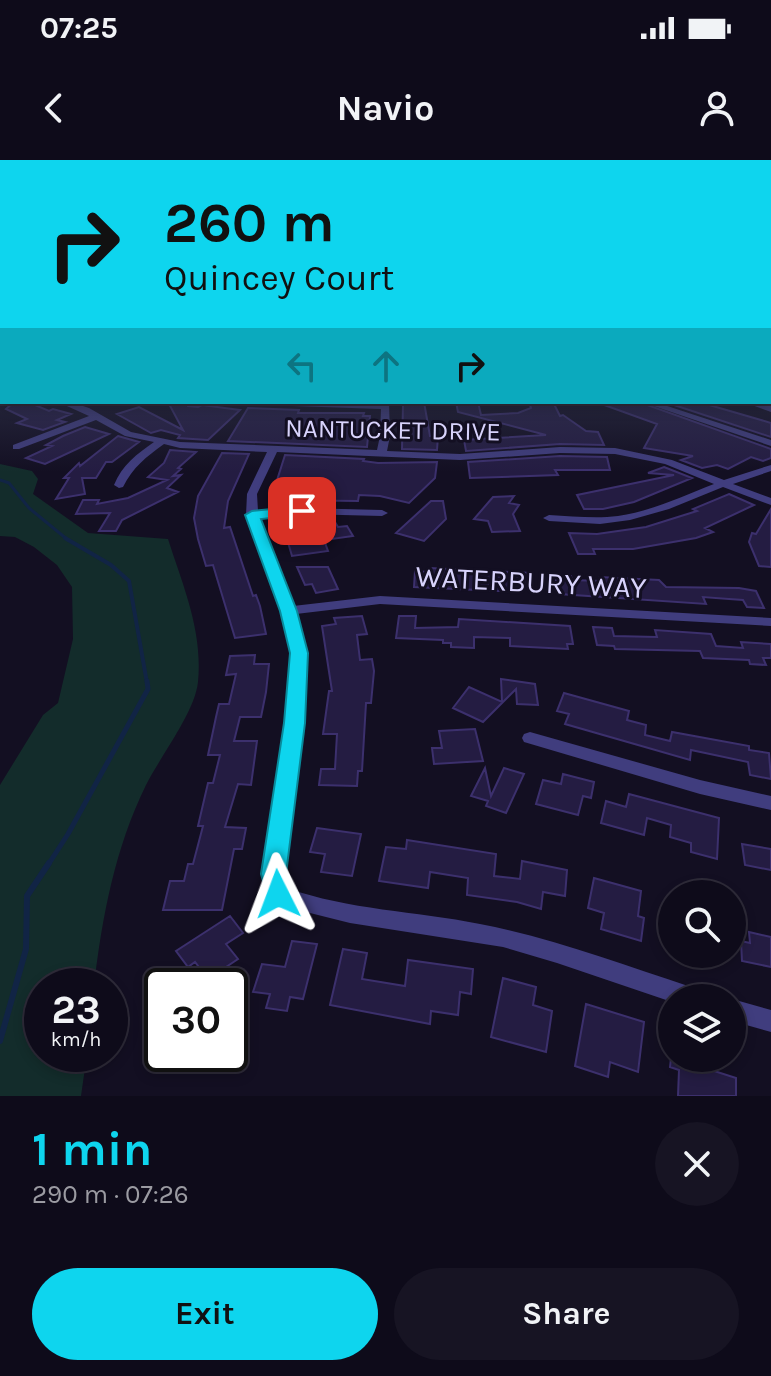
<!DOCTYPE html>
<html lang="en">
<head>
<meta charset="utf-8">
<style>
	:root { --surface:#0e0b1a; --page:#171423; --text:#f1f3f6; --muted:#9b9ba2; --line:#2e2b39; --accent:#0ed5ee }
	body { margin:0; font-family:Karla,sans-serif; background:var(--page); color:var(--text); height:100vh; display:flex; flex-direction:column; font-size:30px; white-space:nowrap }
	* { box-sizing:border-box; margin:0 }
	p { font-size:26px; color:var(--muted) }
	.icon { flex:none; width:44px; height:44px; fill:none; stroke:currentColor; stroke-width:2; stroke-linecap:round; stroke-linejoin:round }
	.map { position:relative; height:936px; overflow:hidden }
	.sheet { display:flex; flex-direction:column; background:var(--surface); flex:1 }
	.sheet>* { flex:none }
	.guide { position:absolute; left:0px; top:0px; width:772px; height:244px; box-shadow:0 4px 12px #0003,0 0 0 2px var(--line); background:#0ed5ee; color:#111; overflow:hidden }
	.tools { position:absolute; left:658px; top:720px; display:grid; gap:16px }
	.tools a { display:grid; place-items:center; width:88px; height:88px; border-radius:50%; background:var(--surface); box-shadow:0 4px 12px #0003,0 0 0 2px var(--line); font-size:40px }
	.speed { position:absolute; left:24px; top:808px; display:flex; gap:16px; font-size:40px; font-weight:700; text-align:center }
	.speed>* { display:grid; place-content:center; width:104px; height:104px; border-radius:50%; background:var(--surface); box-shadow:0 4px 12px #0003,0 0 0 2px var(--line); line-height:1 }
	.speed small { font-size:20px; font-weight:400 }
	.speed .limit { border:4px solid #111; border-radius:12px; background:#fff; color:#111 }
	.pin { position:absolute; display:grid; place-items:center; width:68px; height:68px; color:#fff; margin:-34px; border-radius:16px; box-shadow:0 4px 12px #0006 }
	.me { position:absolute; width:88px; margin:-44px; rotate:357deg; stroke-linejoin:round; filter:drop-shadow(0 0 6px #0008) }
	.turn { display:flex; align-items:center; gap:28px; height:168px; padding:0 32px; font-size:36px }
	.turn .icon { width:104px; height:104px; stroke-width:2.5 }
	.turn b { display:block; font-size:56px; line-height:68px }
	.lanes { display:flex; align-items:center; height:76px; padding:0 32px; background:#0003; justify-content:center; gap:40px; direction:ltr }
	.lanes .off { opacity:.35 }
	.round { display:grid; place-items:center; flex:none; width:84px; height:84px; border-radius:42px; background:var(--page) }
	.summary { display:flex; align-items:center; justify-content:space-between; height:136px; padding:0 32px }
	h1 { font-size:48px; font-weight:700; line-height:60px; color:var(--accent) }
	.action { display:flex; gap:16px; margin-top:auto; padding:16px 32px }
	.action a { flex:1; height:92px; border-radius:48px; background:var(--accent); color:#111; font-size:32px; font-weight:700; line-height:92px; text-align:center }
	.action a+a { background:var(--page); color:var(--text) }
	.status { display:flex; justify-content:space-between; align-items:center; height:56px; padding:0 40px; background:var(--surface); direction:ltr }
	.status svg { height:22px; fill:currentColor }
	header { display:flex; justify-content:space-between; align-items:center; height:104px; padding:0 32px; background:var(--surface); font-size:36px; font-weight:700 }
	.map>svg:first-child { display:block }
</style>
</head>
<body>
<div class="status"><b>07:25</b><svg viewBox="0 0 49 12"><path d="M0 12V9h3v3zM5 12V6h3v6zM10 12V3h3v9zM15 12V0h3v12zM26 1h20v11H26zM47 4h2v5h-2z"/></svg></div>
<header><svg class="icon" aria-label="back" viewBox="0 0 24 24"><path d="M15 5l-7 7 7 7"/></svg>Navio<svg class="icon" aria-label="person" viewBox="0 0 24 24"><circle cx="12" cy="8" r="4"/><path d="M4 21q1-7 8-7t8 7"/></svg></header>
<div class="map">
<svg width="771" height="936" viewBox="0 0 771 936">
	<rect width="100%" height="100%" fill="#130f22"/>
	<path fill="#132c2b" d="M0 304 32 311 38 319 33 334 88 373 168 379C183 426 203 471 198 522 195 552 160 597 146 625 115 688 102 757 94 826H42V894H87L81 936H0V625L43 555 58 543 73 479 72 427 57 405 34 387 15 377 0 376Z"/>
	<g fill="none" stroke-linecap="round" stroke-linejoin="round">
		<path stroke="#112445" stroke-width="3" d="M0 320 9 323 29 348 68 380"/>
		<path stroke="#112445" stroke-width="4" d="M65 378 111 405 129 421 147 523"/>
		<path stroke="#112445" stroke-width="5" d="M48 705 68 674 148 529 147 521"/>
		<path stroke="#112445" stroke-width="6" d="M0 881 26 789 27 736 49 703"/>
	</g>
	<path fill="#241c42" stroke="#3c306d" stroke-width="2" d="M14 242H28L49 251 53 249 71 254 57 260 65 262 43 270 17 263 27 259 6 249Z
		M171 242H186L188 246 198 247 202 245 240 250 208 280 178 278 180 275 161 270 151 273 117 254 139 247 183 270 169 244Z
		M411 242H424L430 276H438L437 290 402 289 403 245H411Z
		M456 242H478L481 255 518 253 531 248 529 242H553L560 256 563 255 586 271 598 272 604 285 560 284 466 291 464 280 546 275 458 252Z
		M596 242H639L771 289V298L763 301 751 297 728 309 717 305 702 308 681 300 693 296 644 288 657 264Z
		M665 242H699L761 260 771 263V277Z
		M248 248 299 250 298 253H364L363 256H370L367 287 228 281Z
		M85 267 109 274 45 304 26 298 52 286 46 285 63 276Z
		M118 276 139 282 112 302H106L96 318H82L85 334 56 339 69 318H64L79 303 80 306Z
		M170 290 196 292 178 308 181 309 173 316 181 315 167 328 178 332 122 360 116 371H99L110 353 76 354 83 340H99L97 344 128 338 167 320 148 317 164 303Z
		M222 293 249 294 228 341 224 368 230 367 253 436 256 435 260 446 266 474 235 478 213 405 206 406 198 379 194 358 198 336Z
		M285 295 364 299 363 301 378 303 437 302 435 318 409 343 380 336 359 335 358 341 279 340 280 336H272Z
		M560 296 607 297 610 310H555L558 315 470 318 468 302Z
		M664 307 692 318 634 342 603 349H584L577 335 674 315 648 313Z
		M729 334 754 345 705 368 713 372 696 378 633 389H593L595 394H578L569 373 597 374 646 367 697 351 693 349Z
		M514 336 509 343 519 345 513 354 520 371 492 372 488 361 474 359 493 337Z
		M431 341H443L446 359 424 381 396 373Z
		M771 349V407L759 406 749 382 752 373 756 374Z
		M306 362 308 366 335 362 338 367 347 366 353 376 324 380 328 391 292 396 284 369 290 368 288 364Z
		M297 407H328L338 429 316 433 312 424 305 425Z
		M429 408 531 413 532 425H519L520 432 414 427 415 411 428 412Z
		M555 415 571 416 572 420 601 421 600 417 659 420 666 427 739 428 756 431 764 448 747 447 743 440 729 439 703 437 706 444 559 434Z
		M362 456 367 474 357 475 360 500 372 499 374 511 371 543H366L362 611H358L357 626 319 625 321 609H335L337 574H323L329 531H332L322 466 336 464 334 458Z
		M399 456H416L415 468 458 467 459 459 570 466 573 484H567L568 489 510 486V478L474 477V488L451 487V483H443V480L396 478Z
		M593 467 612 468 614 476 657 477 655 470 711 474 716 486 743 488 741 482 771 484V498H763L766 505 750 504 749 500 703 498 700 491 615 489 614 486 597 485Z
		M255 495 254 504H269L266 532 261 557H240L234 581H257L251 625 238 624 225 667 246 668 242 689H234L222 750H163L170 721H184L188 704H193L203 666H198L208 623H213L220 595H208L216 557 219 544H229L236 514 226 515 230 496Z
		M501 519 535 524 538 545 517 544 516 529 483 562 453 548 469 527 502 542Z
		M564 533 629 551 627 560 646 565 645 575 670 581 672 572 749 586V590L769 593 771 619 750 615 748 602 691 590 690 600 565 564 569 554 557 551Z
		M475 569 483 601 434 604 432 588H442L439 571Z
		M485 608 491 636 504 608 524 614 506 653 486 646 488 641 471 636Z
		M563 614 594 622 591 638 583 636 578 655 536 644 543 620 561 624Z
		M629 634 719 658 717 699 691 692V683L670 677 671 665 647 658 644 675 601 663 606 641 626 647Z
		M317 668 361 674 352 716 321 712 325 694 310 692Z
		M407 680 496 694 494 716 520 719 522 701 567 710 565 736 543 732 541 749 517 742 467 735 468 718 430 712 428 728 379 721 386 687 406 689Z
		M742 684 771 689V710L745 705Z
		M594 718 641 731 638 756 644 758 641 781 601 769 604 753 588 748Z
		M230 756 243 773 226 784 238 799 208 819 195 802 188 807 176 791Z
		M749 772 771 777V807L742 801 741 781 750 783Z
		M292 781 317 784 303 839 290 837 287 851 266 848 270 834 253 832 262 804 285 807Z
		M343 789 367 793 362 819 405 826 408 800 473 809 471 834 460 832 458 855 431 851 430 864 330 845Z
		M503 818 536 827 533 845 552 851 546 892 491 877Z
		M586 844 644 862 638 912 610 902 608 917 575 906Z
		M671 898H711V910L736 918V936H678L679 910 670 907Z"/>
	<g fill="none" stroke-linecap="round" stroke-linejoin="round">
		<path fill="#403d7e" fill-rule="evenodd" d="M770 184H771V188H770Z
			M770 219H771V223H770Z
			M58 242H71L89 248 131 272 180 282 377 290 380 276 381 249 262 245 258 242H389L390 276 387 291 460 294 560 287 615 288 672 300 724 320 771 305V311L733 324 771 338V345L723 327 669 349 630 360 600 364 549 361 543 358 549 355C572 356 595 359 618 356 652 351 683 336 714 324L665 304 615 294 560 293 460 300 277 292 257 334 258 351 302 348 382 350 388 353 382 356 302 354 259 358 293 446 380 436 771 458V466L380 444 296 454 306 493 303 563 283 714 287 728C349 750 415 751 480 764 552 778 621 804 691 827L699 830 702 838H672V842L557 803 503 787 350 763 302 751 271 740 263 714 287 563 292 493 281 451 246 355 247 334 267 292 180 288 164 284C146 297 133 307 123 327L119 328 114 325C122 305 137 294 154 282L125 276 96 260 19 289H13V285L89 256Z
			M498 242H508V243L504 246Z
			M642 242H655L771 280V286Z
			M530 572 700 620 771 636V650L700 634 524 582 522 578 524 574Z
			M732 839 771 850V872L732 861Z"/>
		<path fill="#403d7e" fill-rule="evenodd" d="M744 242H759L771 246V252Z"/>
	</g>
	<linearGradient id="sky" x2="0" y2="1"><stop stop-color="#0a0813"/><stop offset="0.58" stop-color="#33374f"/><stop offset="1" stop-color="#33374f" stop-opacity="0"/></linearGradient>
	<rect width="771" height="312" fill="url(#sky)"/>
	<path fill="#0ed5ee" stroke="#098a9b" stroke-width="2" d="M302 346 310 351 308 354 261 359 297 451 308 493 305 563 286 714 291 734 287 742 278 745 269 742 261 714 284 563 290 493 280 451 245 355 252 351Z"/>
	<g text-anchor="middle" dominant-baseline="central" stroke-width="6" stroke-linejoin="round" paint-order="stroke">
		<g font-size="26" fill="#d8d3fc" stroke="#130f22">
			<text transform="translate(393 270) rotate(1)">NANTUCKET DRIVE</text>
		</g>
		<g font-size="30" fill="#d8d3fc" stroke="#130f22">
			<text transform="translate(531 422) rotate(3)">WATERBURY WAY</text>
		</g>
	</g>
</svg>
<div class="tools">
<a><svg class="icon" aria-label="search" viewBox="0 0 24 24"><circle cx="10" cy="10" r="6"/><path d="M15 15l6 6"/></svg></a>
<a><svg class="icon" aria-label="layers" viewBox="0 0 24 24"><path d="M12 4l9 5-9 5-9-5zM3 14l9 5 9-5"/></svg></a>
</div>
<div class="speed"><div>23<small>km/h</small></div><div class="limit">30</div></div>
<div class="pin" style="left:302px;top:351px;background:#d93025"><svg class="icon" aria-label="arrive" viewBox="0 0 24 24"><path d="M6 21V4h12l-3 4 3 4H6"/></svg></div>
<svg class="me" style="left:278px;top:734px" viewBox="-20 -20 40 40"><path d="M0-17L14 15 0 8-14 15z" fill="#0ed5ee" stroke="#fff" stroke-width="4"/></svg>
<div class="guide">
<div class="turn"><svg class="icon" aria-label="right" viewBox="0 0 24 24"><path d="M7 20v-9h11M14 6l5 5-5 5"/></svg><div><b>260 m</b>Quincey Court</div></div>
<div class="lanes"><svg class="icon off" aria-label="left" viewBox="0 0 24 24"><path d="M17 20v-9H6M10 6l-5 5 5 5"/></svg><svg class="icon off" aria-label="ahead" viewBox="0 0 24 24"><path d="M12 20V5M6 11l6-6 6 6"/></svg><svg class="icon" aria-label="right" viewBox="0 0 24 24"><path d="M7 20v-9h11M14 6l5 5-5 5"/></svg></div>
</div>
</div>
<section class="sheet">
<div class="summary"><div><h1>1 min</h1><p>290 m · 07:26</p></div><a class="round"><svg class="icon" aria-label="close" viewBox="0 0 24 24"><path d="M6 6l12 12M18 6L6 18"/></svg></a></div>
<div class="action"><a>Exit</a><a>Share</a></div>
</section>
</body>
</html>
